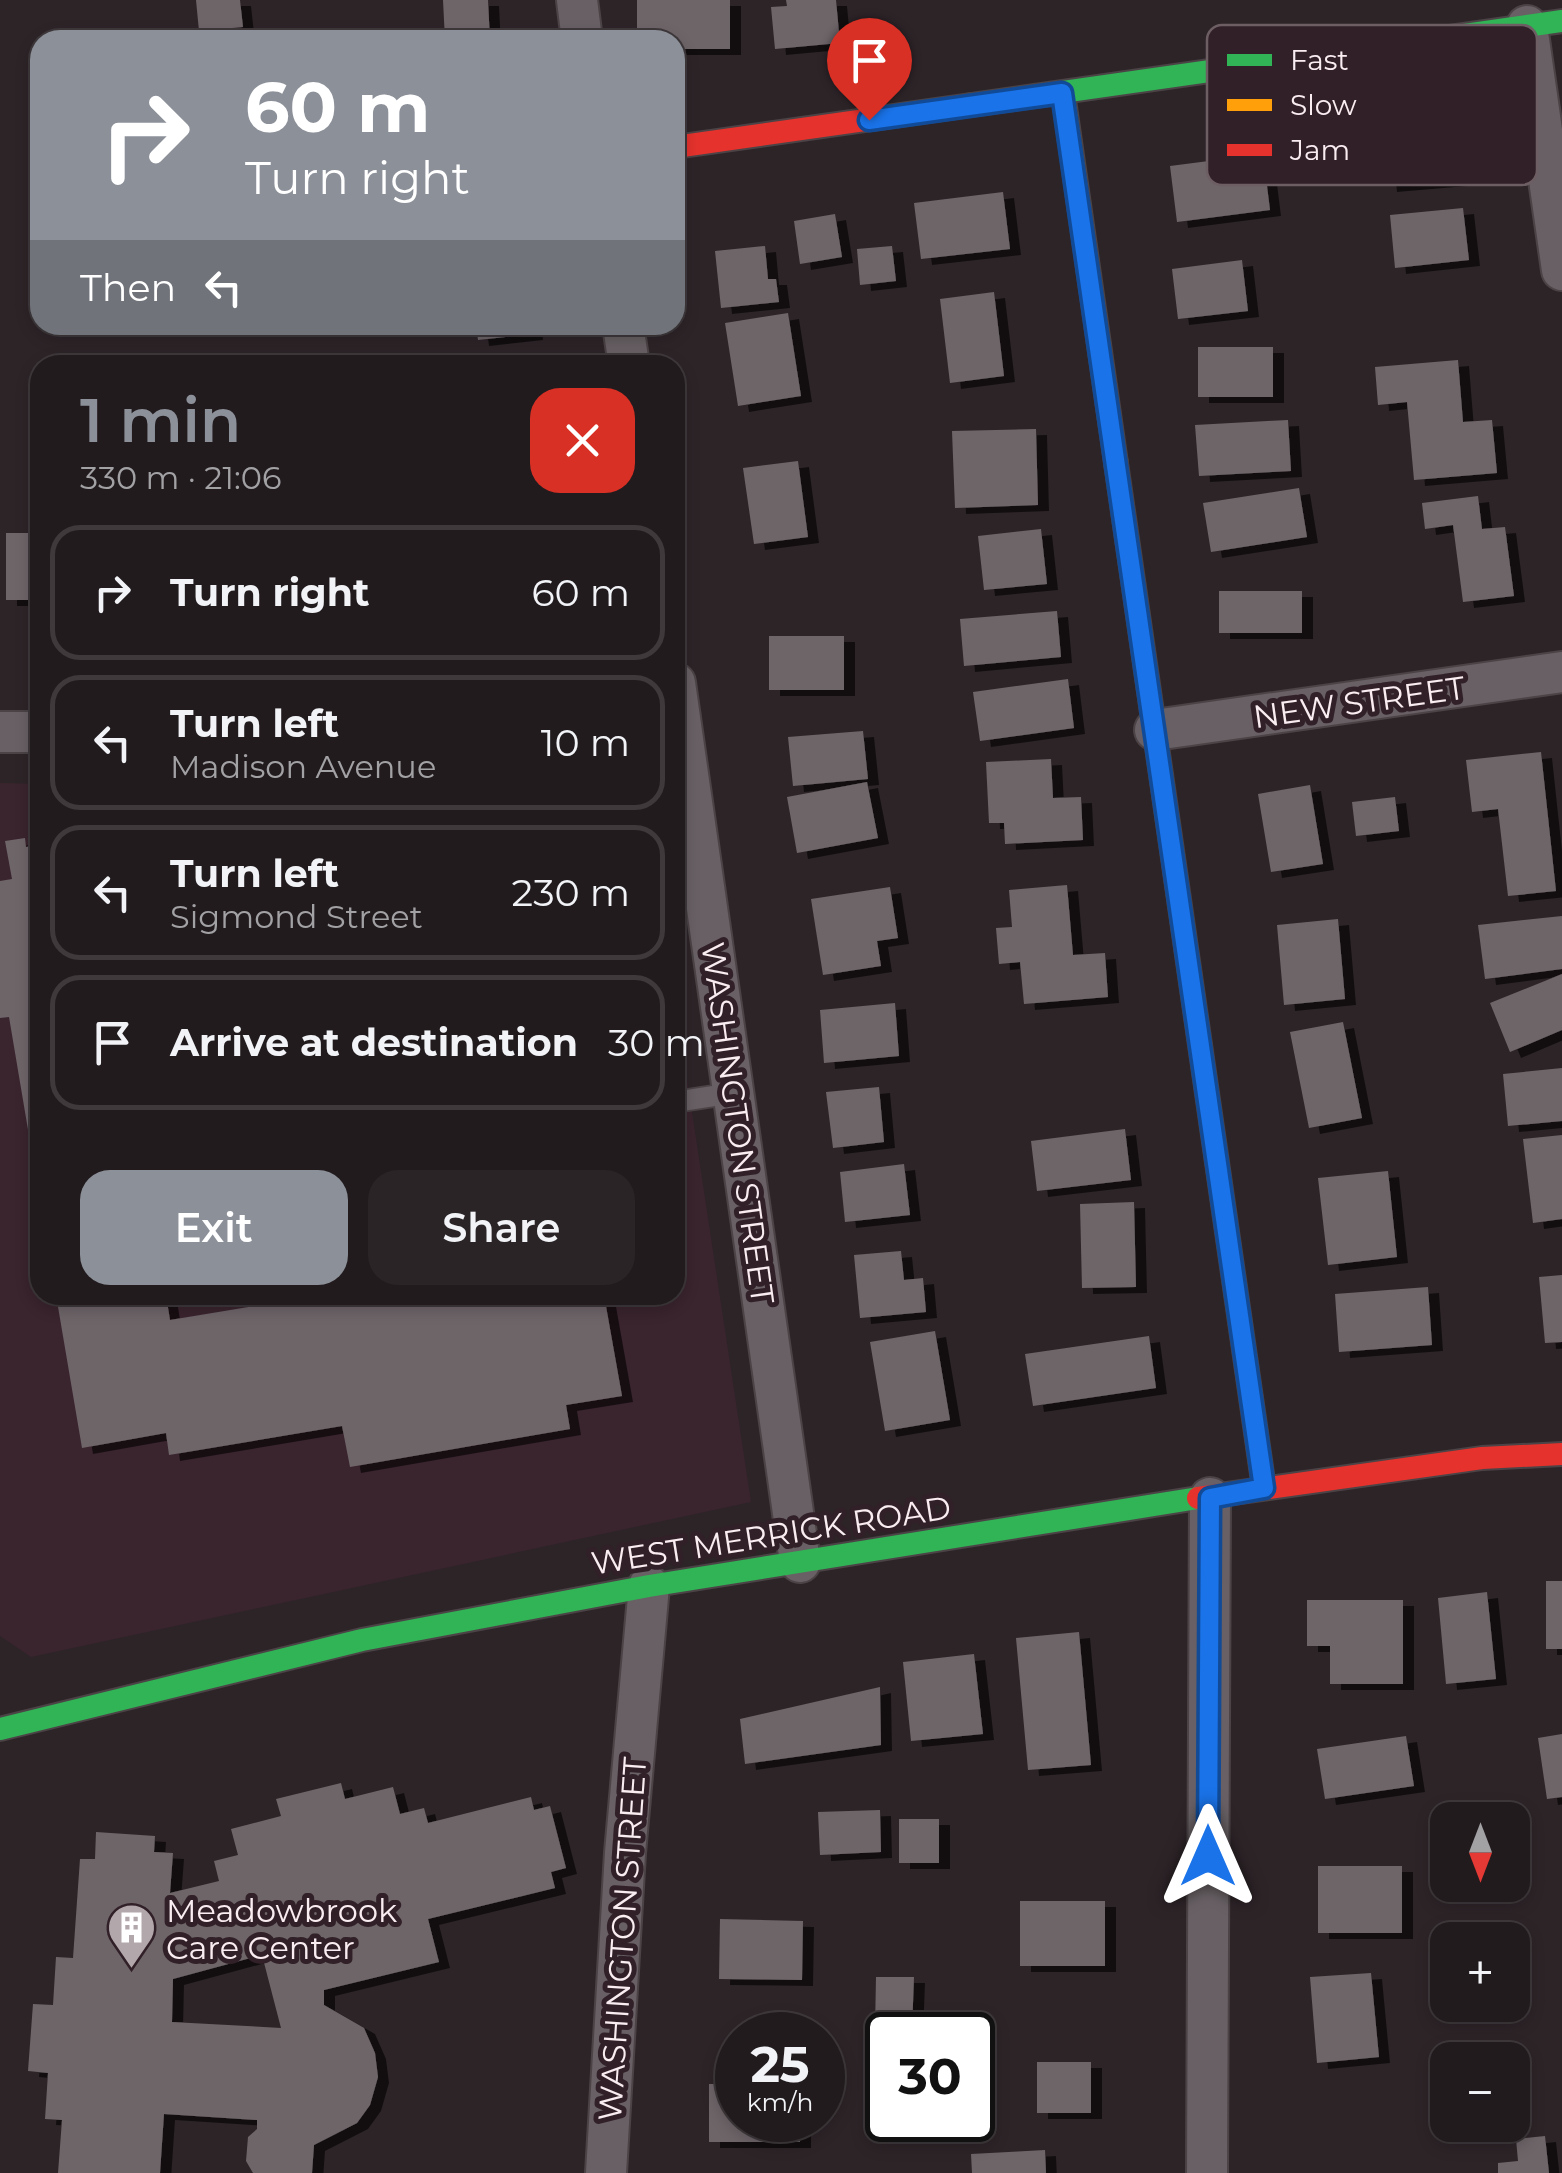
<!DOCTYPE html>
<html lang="en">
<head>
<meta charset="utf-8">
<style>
	:root { --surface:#221b1e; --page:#2a2427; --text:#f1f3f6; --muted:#a2a1a4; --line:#3f393c; --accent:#8c9099 }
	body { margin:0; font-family:Montserrat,sans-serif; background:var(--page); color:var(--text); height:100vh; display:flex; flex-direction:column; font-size:38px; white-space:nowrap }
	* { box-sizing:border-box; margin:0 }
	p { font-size:32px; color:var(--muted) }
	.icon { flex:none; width:55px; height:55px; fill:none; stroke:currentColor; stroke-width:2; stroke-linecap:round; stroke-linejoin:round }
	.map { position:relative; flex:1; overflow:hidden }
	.drawer { position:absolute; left:30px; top:355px; width:655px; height:950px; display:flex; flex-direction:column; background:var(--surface); border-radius:30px; box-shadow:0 5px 15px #0003,0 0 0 2px var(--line) }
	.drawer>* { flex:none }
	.top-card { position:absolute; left:30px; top:30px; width:655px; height:305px; border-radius:30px; box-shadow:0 5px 15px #0003,0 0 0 2px var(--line); background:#8c9099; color:#fff; overflow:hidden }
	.needle { width:65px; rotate:180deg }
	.tools { position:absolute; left:1430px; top:1802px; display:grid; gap:20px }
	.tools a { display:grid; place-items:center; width:100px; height:100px; border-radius:20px; background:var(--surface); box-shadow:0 5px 15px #0003,0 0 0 2px var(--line); font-size:50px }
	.speed { position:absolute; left:715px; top:2012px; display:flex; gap:20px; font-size:50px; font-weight:700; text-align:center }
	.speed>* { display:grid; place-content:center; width:130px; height:130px; border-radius:50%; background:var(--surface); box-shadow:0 5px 15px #0003,0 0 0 2px var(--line); line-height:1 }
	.speed small { font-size:25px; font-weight:400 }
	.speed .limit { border:5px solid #111; border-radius:15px; background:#fff; color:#111 }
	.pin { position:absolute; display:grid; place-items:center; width:85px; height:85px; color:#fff; margin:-102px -42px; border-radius:50% 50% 50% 0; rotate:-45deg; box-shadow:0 0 10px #0007 }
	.pin .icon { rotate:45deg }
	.me { position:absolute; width:110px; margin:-55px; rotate:0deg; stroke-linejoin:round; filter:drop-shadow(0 0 8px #0008) }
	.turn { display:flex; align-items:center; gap:35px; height:210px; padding:0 50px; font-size:45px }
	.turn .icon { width:130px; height:130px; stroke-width:2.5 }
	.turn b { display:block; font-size:70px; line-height:85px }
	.then { display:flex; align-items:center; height:95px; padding:0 50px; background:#0003; gap:20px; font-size:38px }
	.round { display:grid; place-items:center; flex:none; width:105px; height:105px; border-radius:30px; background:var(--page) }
	.summary { display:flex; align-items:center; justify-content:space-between; height:170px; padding:0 50px }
	h1 { font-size:60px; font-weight:600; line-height:75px; color:var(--accent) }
	.cta { display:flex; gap:20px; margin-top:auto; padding:20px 50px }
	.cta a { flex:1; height:115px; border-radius:30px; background:var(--accent); color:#fff; font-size:40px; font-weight:600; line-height:115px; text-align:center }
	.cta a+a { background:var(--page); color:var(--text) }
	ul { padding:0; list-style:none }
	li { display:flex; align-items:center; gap:30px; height:135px; margin:0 20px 15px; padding:0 30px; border:5px solid var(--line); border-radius:30px }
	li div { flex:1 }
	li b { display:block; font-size:38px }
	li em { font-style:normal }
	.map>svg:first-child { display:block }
</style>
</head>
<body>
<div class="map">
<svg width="1562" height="2173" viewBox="0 0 1562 2173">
	<defs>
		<filter id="shadow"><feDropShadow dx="11" dy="6" stdDeviation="0" flood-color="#0009"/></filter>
	</defs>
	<rect width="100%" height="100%" fill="#2d2428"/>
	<path fill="#3a242e" d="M0 783 40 784V1295H675V1000L751 1502 31 1657 0 1636Z"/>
	<path fill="#6e6569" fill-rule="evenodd" filter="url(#shadow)" d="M196 0H240L243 27 199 31Z
		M443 0H488L490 40H445Z
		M637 0H730V49H675V40H637Z
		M786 0H836L840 43 775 49 771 7 787 6Z
		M1451 127 1456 180 1386 186 1381 135Z
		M1263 154 1270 210 1177 222 1170 166Z
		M1003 192 1010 249 921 259 914 203Z
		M1463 208 1469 260 1395 268 1390 215Z
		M835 214 842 257 800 264 794 221Z
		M765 246 768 279H776L779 302 721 308 715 251Z
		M892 246 896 281 860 285 857 249Z
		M1242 260 1248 311 1178 319 1172 269Z
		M994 292 1004 376 950 383 940 299Z
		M788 313 801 396 738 406 725 323Z
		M476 325H531L532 334 478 340Z
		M1198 347H1273V397H1198Z
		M1458 360 1463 422 1492 420 1497 473 1414 480 1407 402 1378 405 1375 367Z
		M1288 420 1291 471 1199 476 1195 425Z
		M1036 429 1038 505 955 508 952 431Z
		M798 461 808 537 754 544 743 468Z
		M1299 488 1307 537 1211 552 1203 503Z
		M1478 496 1482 529 1505 527 1514 596 1463 602 1453 525 1425 529 1422 503Z
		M1041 529 1047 584 984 590 978 536Z
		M6 533H40V600H6Z
		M1219 591H1302V633H1219Z
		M1057 611 1061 657 964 666 960 619Z
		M769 636H844V690H769Z
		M1068 679 1074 728 980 741 973 692Z
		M863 731 868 779 793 786 788 737Z
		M1541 752 1556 891 1508 896 1498 809 1472 812 1466 760Z
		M1051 759 1053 798 1081 797 1083 840 1005 844 1004 823H989L986 762Z
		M867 782 878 838 797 853 787 797Z
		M1310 785 1323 864 1271 872 1258 794Z
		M1395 797 1399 831 1356 836 1352 802Z
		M25 838 26 847 40 845 38 1189 9 1017 0 1018V881L12 879 5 841Z
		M1067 885 1073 955 1105 953 1108 997 1024 1004 1020 962 999 964 996 928 1012 927 1009 890Z
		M890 887 898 938 877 941 881 966 823 975 811 899Z
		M1562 916V969L1485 979 1478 925Z
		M1338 919 1345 999 1284 1005 1277 925Z
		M1562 974V1030L1510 1052 1490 1003Z
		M895 1003 899 1056 824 1063 820 1010Z
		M1343 1022 1362 1118 1309 1128 1290 1032Z
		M1562 1068V1121L1508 1126 1503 1074Z
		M879 1087 884 1142 833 1148 826 1092Z
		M1125 1129 1131 1180 1037 1191 1031 1141Z
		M1562 1135V1219L1533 1223 1523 1139Z
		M904 1164 910 1215 845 1222 840 1172Z
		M1388 1171 1397 1257 1328 1265 1318 1178Z
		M1134 1202 1136 1287 1082 1288 1080 1204Z
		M901 1251 904 1280 923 1278 926 1312 860 1318 854 1255Z
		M1562 1275V1342L1545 1343 1539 1277Z
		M1428 1287 1432 1345 1339 1352 1335 1294Z
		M56 1295H166L170 1320 320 1295H604L622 1396 566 1405 570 1429 350 1467 342 1426 169 1455 166 1433 82 1448Z
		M935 1331 950 1420 885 1431 870 1342Z
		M1149 1336 1156 1388 1033 1406 1025 1354Z
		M1546 1581H1562V1649H1546Z
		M1487 1592 1496 1679 1446 1684 1438 1598Z
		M1307 1600H1403V1684H1330V1646H1307Z
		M1079 1632 1091 1765 1028 1770 1016 1638Z
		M974 1654 983 1734 911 1741 903 1662Z
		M880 1687 881 1745 745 1764 740 1719Z
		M1562 1734V1797L1547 1799 1538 1738Z
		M1406 1736 1414 1786 1325 1799 1317 1749Z
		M341 1783 345 1799 393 1787 400 1814 424 1808 428 1823 531 1797 534 1810 550 1806 566 1868 551 1872 555 1888 428 1919 439 1962 324 1990V2005L364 2028 375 2053 378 2077 370 2105 357 2123 314 2145 312 2173H253L246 2161 248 2137 257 2129V2120L164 2114 160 2173H58L62 2120 45 2119 48 2073 28 2071 33 2004 53 2005 56 1957 73 1958 80 1859H95L96 1832 155 1836 154 1852 173 1853 170 1893 219 1881 214 1861 238 1855 231 1829 281 1816 276 1799ZM262 1955 281 2028 172 2022 173 1979Z
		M880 1810 881 1852 820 1855 818 1812Z
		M899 1819H939V1863H899Z
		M1318 1866H1402V1933H1318Z
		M1020 1901H1105V1966H1020Z
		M720 1919 803 1921 802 1980 719 1979Z
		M1371 1973 1379 2057 1317 2063 1310 1977Z
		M876 1977H914L912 2030 875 2029Z
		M1037 2062H1091V2113H1037Z
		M709 2084H738V2120H800V2142H709Z
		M1545 2136 1549 2173H1498V2163L1518 2161 1516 2139Z
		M1045 2150 1046 2173H972L971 2154Z"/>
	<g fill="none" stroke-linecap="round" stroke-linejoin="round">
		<defs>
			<path id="lane" d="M675 1102 733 1093"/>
			<path id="street" d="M577 0 582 40
				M1527 26 1562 270
				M623 325 629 365
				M675 683 800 1562
				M1155 730 1562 672
				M0 732H40
				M606 2173 625 1853 649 1586
				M1207 2173 1210 1498"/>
			<path id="fast" d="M971 105 1562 21
				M1116 463 1264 1488
				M0 1729 362 1640 649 1586 1198 1498"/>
			<path id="slow" d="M1063 93 1116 463"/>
			<path id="jam" d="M675 147 971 105
				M1198 1498 1482 1458 1562 1454"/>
		</defs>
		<use href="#lane" stroke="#4b4346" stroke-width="24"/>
		<use href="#street" stroke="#4b4346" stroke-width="44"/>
		<use href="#fast" stroke="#4b4346" stroke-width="26"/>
		<use href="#slow" stroke="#4b4346" stroke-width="26"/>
		<use href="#jam" stroke="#4b4346" stroke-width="26"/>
		<use href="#lane" stroke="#686064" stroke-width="20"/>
		<use href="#street" stroke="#686064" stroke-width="40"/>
		<use href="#fast" stroke="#30b455" stroke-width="22"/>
		<use href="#slow" stroke="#ff9f0a" stroke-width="22"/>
		<use href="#jam" stroke="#e5322d" stroke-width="22"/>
	</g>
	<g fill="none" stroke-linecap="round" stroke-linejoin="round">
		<defs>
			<path id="route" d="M869 120 1062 93 1264 1488 1210 1498 1208 1856"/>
		</defs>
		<use href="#route" stroke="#114b97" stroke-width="25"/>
		<use href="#route" stroke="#1a73e8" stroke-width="18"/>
	</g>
	<defs>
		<symbol id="building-pin" viewBox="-11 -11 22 30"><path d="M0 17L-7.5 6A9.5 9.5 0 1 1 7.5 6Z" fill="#b2a7ab" stroke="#312027"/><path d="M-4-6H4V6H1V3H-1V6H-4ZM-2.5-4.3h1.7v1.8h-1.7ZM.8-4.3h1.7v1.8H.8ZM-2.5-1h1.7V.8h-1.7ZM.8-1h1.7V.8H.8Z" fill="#fff"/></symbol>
	</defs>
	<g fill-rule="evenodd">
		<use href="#building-pin" x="104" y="1900" width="55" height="75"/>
	</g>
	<g text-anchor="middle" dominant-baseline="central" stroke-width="10" stroke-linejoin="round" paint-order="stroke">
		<g font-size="32" fill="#faedf2" stroke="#312027">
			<text transform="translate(1359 702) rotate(-8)">NEW STREET</text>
			<text transform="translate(738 1123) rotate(82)">WASHINGTON STREET</text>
			<text transform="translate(771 1535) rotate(-9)">WEST MERRICK ROAD</text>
			<text transform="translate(622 1939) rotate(-86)">WASHINGTON STREET</text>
		</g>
		<g font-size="32" fill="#faedf2" stroke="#312027" text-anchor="start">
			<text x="166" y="1910">Meadowbrook<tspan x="166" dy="37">Care Center</tspan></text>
		</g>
	</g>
	<rect x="1207" y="25" width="330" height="160" rx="15" fill="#312027" stroke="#6d5e64" stroke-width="2.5"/>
	<rect x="1227" y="54" width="45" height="12" fill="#30b455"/>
	<rect x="1227" y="99" width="45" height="12" fill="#ff9f0a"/>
	<rect x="1227" y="144" width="45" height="12" fill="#e5322d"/>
	<g font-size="28" fill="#faedf2">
		<text x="1290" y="70">Fast</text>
		<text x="1290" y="115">Slow</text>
		<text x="1290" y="160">Jam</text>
	</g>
</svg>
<div class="tools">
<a><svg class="needle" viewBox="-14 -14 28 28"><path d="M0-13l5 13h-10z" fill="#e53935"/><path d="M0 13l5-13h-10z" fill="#a2a1a4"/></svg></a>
<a>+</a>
<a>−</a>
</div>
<div class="speed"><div>25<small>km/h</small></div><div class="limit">30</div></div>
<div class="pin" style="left:869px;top:120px;background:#d93025"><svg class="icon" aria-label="arrive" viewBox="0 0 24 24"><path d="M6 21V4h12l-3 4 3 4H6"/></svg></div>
<svg class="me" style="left:1208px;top:1856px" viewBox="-20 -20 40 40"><path d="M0-17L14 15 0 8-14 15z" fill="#1a73e8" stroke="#fff" stroke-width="4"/></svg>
<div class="top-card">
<div class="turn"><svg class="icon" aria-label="right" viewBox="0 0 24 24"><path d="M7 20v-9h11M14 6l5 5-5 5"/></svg><div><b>60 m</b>Turn right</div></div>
<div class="then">Then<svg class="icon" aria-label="left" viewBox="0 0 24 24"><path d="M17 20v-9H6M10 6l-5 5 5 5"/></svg></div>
</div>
<section class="drawer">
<div class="summary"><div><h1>1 min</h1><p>330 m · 21:06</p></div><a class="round" style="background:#d93025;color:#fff"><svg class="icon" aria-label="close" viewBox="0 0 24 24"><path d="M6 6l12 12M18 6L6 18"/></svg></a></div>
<ul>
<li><svg class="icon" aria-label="right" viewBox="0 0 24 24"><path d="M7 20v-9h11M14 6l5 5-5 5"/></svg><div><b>Turn right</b></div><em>60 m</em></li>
<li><svg class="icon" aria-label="left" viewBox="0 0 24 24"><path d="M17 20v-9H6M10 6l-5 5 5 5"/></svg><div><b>Turn left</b><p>Madison Avenue</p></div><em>10 m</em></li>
<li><svg class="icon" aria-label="left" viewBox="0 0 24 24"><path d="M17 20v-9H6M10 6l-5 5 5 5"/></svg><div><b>Turn left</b><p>Sigmond Street</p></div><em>230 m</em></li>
<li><svg class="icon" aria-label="arrive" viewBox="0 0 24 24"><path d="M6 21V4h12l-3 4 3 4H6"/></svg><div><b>Arrive at destination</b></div><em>30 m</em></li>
</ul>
<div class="cta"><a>Exit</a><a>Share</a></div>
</section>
</div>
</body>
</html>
